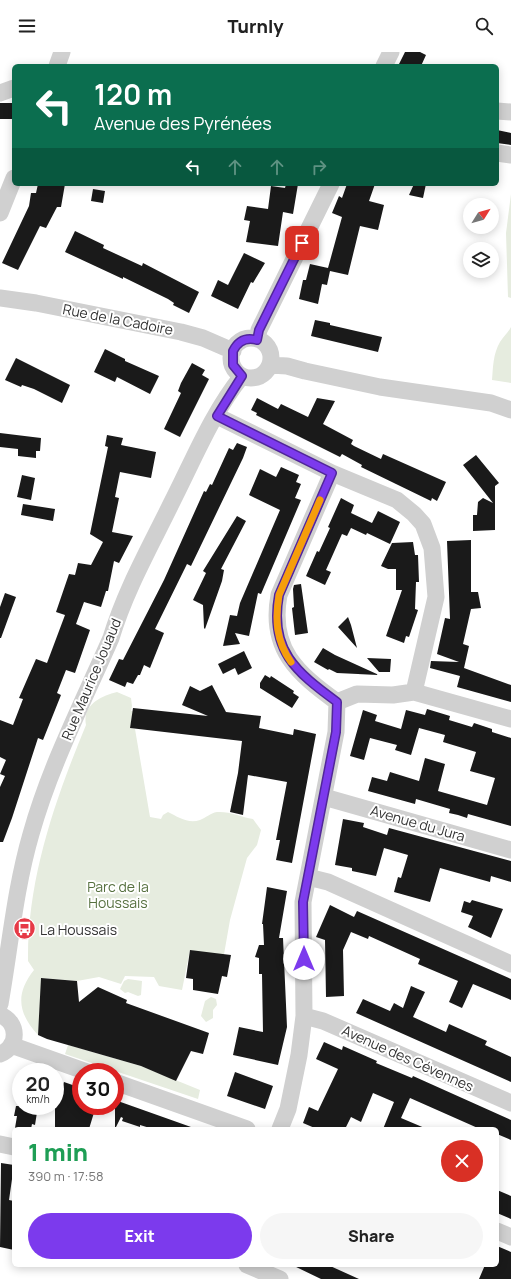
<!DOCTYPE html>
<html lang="en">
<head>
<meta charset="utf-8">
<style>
	:root { --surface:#fff; --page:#f6f6f6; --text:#222; --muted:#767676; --accent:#7c3aed }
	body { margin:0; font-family:Manrope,sans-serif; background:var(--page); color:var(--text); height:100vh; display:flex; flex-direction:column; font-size:15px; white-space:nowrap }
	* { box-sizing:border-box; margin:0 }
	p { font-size:13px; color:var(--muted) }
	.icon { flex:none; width:22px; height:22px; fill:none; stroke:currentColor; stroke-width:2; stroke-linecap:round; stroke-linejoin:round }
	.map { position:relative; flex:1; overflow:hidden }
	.panel { position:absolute; left:12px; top:1075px; width:487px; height:140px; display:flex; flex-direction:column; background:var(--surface); border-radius:6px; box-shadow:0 2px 10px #0003 }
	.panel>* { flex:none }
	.guide { position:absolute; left:12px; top:12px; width:487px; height:122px; border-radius:6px; box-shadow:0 2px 10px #0003; background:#0b6e4f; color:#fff; overflow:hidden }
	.needle { width:26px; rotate:53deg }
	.tools { position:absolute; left:463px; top:146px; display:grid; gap:8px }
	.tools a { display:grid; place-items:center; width:36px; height:36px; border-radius:50%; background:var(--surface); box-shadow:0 2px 10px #0003; font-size:20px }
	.speed { position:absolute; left:12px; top:1011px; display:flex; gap:8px; font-size:20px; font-weight:700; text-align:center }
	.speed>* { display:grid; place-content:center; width:52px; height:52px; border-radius:50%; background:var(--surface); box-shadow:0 2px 10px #0003; line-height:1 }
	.speed small { font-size:10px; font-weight:400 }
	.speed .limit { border:6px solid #d22; background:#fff; color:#111 }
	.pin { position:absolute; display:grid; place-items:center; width:34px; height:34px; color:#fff; margin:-17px; border-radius:8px; box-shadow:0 2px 6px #0006 }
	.me { position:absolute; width:44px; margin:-22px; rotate:0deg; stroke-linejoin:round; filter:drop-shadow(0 0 3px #0008) }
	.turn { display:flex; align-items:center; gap:14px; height:84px; padding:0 16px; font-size:18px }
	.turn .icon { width:52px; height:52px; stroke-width:2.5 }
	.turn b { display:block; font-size:28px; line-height:34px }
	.lanes { display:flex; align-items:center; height:38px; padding:0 16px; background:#0003; justify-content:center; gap:20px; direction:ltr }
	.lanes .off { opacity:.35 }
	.round { display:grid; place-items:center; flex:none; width:42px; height:42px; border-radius:21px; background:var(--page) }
	.head { display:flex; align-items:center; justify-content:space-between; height:68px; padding:0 16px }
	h1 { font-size:24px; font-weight:800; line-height:30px; color:#1e9e55 }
	.action { display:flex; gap:8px; margin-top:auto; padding:8px 16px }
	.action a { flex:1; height:46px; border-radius:24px; background:var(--accent); color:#fff; font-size:16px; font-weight:800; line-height:46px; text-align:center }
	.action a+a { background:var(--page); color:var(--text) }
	header { display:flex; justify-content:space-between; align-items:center; height:52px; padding:0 16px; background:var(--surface); font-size:18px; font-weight:800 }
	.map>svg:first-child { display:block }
</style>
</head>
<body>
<header><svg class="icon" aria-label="menu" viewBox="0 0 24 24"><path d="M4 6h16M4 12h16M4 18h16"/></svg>Turnly<svg class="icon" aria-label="search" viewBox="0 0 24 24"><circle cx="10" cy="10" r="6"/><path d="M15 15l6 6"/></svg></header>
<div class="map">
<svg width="511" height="1227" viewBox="0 0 511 1227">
	<rect width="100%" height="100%" fill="#fff"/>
	<path fill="#e6ecdf" d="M511 142V246L508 245 506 181Z
		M511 275V331L492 328C493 315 493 302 500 290 503 285 508 281 511 275Z
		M117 640 131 646 132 654 131 659H133L130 676 135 677 150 765 161 767 163 763 168 760C178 765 188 772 200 768 206 766 210 761 217 760 229 759 241 765 253 767L261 778 257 793 247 806 230 868 223 908 190 898 182 938 159 934 154 925 125 924 121 932 99 925 77 929 42 926 38 983C18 961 15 942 34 918L28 909C27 827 55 748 86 673 82 653 101 644 117 640Z
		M128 927 142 929 141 943 138 944 128 940 125 941 120 937 124 929Z
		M211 945 216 947 217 953 213 958V966L206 970 201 964 205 949Z
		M68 993 141 1014 200 1038 198 1047 65 1002Z"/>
	<path fill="#1a1a1a" d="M405 0H420L426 3 421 14H398Z
		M0 51H14V67H0Z
		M497 78 511 81V93L497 91Z
		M38 132H65L61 155H57L46 176 40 174 18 218 2 211 29 154 31 141H36Z
		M286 132H298L293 162 283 160 278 194 246 190 250 169 244 168 247 154 268 157 271 134 285 136Z
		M347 132H375L369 149 384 153 378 178 360 174 348 223 330 219 327 233 322 232 318 252 299 247 303 228H306L310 212 328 216 342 165 332 161 339 144 342 146Z
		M414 132H426L423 146 409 143Z
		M93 137 105 139 103 151 91 149Z
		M75 179 104 193 103 196 142 214 143 211 199 240 189 261 173 253 174 251 168 247 123 225V227L65 200Z
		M244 201 265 211 253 231 251 230 238 257 211 244 218 228 228 233Z
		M315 268 330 271V273L382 285 378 300 311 284Z
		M105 297 125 307V309L159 324 150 342 117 325 115 330 94 320Z
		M16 306 70 333 62 351 34 337 22 333 21 335 5 328Z
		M192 311 205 318 202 323 209 327 180 385 164 377 181 341 178 339 181 331Z
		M257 346 278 357 281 352 308 365 317 346 335 349 323 372 353 388 351 392 354 394 381 407 383 402 446 430 437 449 432 446 431 449 361 415 362 413 342 402 340 405 256 363 257 361 251 358Z
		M0 381 41 386 40 399H36V406L18 404V397L0 395Z
		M107 383 123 386 121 393 156 400 151 426 120 420 115 445 119 446 112 480 133 484 119 511 114 509 108 539H106L101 555 84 550 76 572 90 578 75 621 66 618 57 641 61 643 43 688 38 686 12 766 3 790H0V735L5 724 0 722 6 708 0 705V668L13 673 23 647 19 646 36 607 47 611 65 563 56 560 69 522 75 523 78 511 91 513 103 490 90 482 108 395 105 394Z
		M237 391 247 395 243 406 191 514 187 512 155 577 164 581 150 616 144 613 140 623H138L133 632 127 630 125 635 109 628 119 607 123 608 164 528 204 439 206 440 210 432 212 433 229 396 233 398Z
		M476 403 499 431 495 434V478L473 479V463H477L478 450 483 446 493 451 463 413Z
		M281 415 299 423 296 430 301 432 295 446 301 448 261 542 258 541 249 584 235 581 240 592 223 594 230 563 237 564 240 551 280 458 249 443 260 417 276 425Z
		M22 423 35 426 31 448 17 445Z
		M341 446 354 453 351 461 372 471 378 459 400 470 390 492 367 481 366 483 351 476 347 484 342 482 326 518 331 520 325 533 306 524 317 499 319 500 330 476 328 475Z
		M23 452 55 457 53 469 21 463Z
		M237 464 246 469 221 517 224 518 222 529 205 577 204 576 203 553 193 548 206 521 203 519Z
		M471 488V540H478L481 556 471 557 463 592 469 594 464 616 511 633V650L457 635 460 624 430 616 431 609 459 610 437 602 445 566 450 567 447 489Z
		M413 490 415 503H418L419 530H416L415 557 418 558 409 585 406 584 404 591 386 584 402 538H396V517H388L381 514 392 491Z
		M301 532 308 581 295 583 292 556 294 555 293 537 294 533Z
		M5 541 16 545 1 586H0V555Z
		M348 565 351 573 357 596 338 575Z
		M323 596 335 603 379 623 337 621 329 617 328 618 314 610Z
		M244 599 252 616 238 623 235 616 223 622 218 612Z
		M367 606 391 607 390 620H379Z
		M265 623 270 626 271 624 294 639 293 641 299 645 292 656 260 636V631Z
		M212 633 226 660 261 664 259 676 293 683 294 677 316 682 292 811 276 808 280 788H276L287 730 248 723 243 763 230 760 238 721 242 689 130 676 133 656 208 664 182 653 190 634 200 639Z
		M427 657 450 664 449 668 472 675 474 671 492 677V680L511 686V774L468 762 467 766 458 763 449 761 450 757 416 747 415 752 368 739 372 725 387 729 390 720 419 729 425 706 445 712 438 739 487 753 495 726 470 719 476 700 443 690 445 683 419 676 411 703 395 698 397 693 370 686 364 708 350 704 363 658 377 663 375 669 401 677 406 658 425 663Z
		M343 767 364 771 363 775 387 783 389 776 511 809V830L491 824 490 830 440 816 430 850 394 840 398 825 401 826 408 803 384 796 376 824 352 819V816L335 813Z
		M267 835 287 839 279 886H283L287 975 278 1013 233 1003 239 975 263 980 262 922H259V906L255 905 259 893H264L263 872H262Z
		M472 848 503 857 491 886 468 875 473 864 461 860 464 849 470 851Z
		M330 853 354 865 357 859 511 927V948L473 932 462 956 449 950 458 929 418 912 420 907 369 884 368 887 351 880 343 898 344 944 326 945 325 888 316 885Z
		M190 898 231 903 227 925 222 924 218 942 193 938V927L186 926Z
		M41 926 77 929 79 950 98 935 127 948 126 951 209 981 203 1002 191 999 176 1029 141 1014 47 987 38 983Z
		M411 934 425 940 413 965 446 980 449 972 487 989 485 993 511 1005V1030L356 961 363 947 390 959 394 951 403 956Z
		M324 990 342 998 343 994 377 1009 376 1011 412 1026 413 1024 511 1068V1088L497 1082V1077H480L410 1046 401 1066 427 1077H383L394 1050 373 1041 361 1070 351 1065 345 1077H317L303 1071 309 1055 318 1059 338 1017 316 1007Z
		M235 1020 273 1034 265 1057 227 1044Z
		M64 1030 81 1036V1054H96L89 1077H55V1039L60 1041Z
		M115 1048 191 1075 190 1077H153L140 1073V1075L122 1069 123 1066 121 1065 115 1077Z
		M16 1054H38L35 1073 32 1072 31 1077 15 1076 17 1064H14Z
		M1 1111 14 1113 9 1148 14 1149V1198L0 1195Z
		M497 1138 511 1144V1167L497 1161Z
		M497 1194 511 1200V1227H479L485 1213H497Z
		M292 1213H328L359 1227H321Z"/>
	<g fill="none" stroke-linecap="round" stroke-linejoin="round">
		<path stroke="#d0d0d0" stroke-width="17" d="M57 14 62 0
			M384 14 391 0
			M0 41 14 36
			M497 59 511 60
			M497 101 511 103
			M0 161 14 126
			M0 246 36 251 181 280 203 286 233 299
			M231 306a20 20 0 1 1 40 0a20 20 0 1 1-40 0Z
			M257 287 259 278 331 132
			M270 313 287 314 305 319 380 335 491 351 511 358
			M217 364 332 421 397 448 414 462 423 472 432 496 436 545 414 640
			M337 650 357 642 393 643 414 640 511 667
			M324 745 511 798
			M308 825 328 830 511 912
			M0 952C10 895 15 837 31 782 50 714 83 650 111 586 125 539 150 495 171 452 193 409 212 361 242 324
			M0 963C19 970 19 995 0 1002
			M304 964 323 969 511 1051
			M11 993 87 1020
			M115 1030 247 1077
			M280 1077 288 1057 299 1003 304 964 303 850 336 680 337 650C297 621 269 597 279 543L332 421
			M0 1092 14 1095
			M497 1179 511 1185
			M247 1213 280 1227"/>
	</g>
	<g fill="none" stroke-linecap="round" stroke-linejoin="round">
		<defs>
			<path id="route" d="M302 191 259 278 257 288C246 285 238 289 233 299V313L242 324 217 364 332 421 279 543C269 598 296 620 337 650L336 680 303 850 304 907"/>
		</defs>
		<use href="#route" stroke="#51269a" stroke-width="10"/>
		<use href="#route" stroke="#7c3aed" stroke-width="7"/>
		<path stroke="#f59e0b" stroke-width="7" d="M291 610C276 589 275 567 279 543L320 448"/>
	</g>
	<defs>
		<symbol id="bus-disc" viewBox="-11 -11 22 22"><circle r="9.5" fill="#e63946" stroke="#fff"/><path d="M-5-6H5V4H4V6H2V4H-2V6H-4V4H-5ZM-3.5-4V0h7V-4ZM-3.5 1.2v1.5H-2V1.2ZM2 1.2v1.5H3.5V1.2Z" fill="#fff"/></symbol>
	</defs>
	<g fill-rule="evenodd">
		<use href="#bus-disc" x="12" y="864" width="25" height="25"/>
	</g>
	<g text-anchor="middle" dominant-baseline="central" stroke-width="4" stroke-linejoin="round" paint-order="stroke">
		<g font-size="14" fill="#333" stroke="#fff">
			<text transform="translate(118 267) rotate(11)">Rue de la Cadoire</text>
			<text transform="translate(91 627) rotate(-67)">Rue Maurice Jouaud</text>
			<text transform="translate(418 771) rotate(16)">Avenue du Jura</text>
			<text transform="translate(408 1006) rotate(24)">Avenue des Cévennes</text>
		</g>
		<g font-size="14" fill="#56703f" stroke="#fff">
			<text x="118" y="834">Parc de la<tspan x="118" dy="16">Houssais</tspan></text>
		</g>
		<g font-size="14" fill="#333" stroke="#fff" text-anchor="start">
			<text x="40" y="877">La Houssais</text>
		</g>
	</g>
</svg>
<div class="tools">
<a><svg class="needle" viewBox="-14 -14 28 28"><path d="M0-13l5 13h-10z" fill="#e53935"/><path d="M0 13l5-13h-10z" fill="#767676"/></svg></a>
<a><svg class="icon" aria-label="layers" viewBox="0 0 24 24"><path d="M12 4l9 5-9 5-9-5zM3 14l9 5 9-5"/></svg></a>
</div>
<div class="speed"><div>20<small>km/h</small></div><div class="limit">30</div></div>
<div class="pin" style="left:302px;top:191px;background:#d93025"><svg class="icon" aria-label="arrive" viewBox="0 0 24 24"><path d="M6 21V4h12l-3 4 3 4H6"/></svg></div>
<svg class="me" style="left:304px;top:907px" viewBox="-20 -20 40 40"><circle r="19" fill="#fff"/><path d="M0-13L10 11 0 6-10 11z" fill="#7c3aed"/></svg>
<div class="guide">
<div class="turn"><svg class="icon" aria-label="left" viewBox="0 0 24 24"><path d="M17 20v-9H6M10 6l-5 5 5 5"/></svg><div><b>120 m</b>Avenue des Pyrénées</div></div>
<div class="lanes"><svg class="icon" aria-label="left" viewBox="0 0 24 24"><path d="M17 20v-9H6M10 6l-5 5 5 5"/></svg><svg class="icon off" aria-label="ahead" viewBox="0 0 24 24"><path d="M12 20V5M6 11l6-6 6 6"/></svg><svg class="icon off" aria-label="ahead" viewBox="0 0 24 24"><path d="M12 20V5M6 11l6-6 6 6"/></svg><svg class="icon off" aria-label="right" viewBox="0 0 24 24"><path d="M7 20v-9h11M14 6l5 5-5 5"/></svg></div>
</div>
<section class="panel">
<div class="head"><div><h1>1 min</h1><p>390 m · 17:58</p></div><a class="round" style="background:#d93025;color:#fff"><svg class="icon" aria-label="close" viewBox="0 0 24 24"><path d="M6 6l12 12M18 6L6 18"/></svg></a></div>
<div class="action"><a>Exit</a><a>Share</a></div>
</section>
</div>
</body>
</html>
